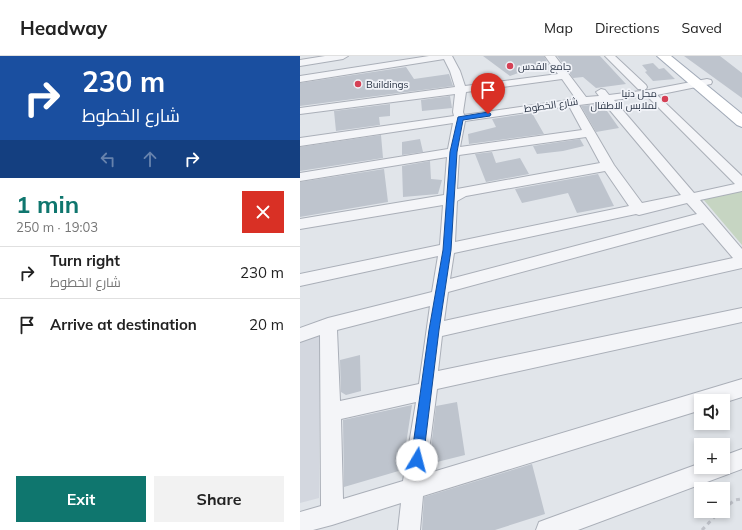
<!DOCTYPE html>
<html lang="en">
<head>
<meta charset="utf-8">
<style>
	:root { --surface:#fff; --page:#f2f2f2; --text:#222; --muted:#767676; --line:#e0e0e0; --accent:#0f766e }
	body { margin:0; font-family:Mulish,Cairo,sans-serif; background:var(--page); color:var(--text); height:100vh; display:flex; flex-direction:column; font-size:15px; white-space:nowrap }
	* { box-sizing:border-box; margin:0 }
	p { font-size:13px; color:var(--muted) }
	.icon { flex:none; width:22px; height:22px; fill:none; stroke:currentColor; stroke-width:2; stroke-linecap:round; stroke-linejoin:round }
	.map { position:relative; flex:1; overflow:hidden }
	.panel { display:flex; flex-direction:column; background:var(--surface); width:300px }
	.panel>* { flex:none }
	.hud { background:#1a4fa0; color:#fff; overflow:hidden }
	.buttons { position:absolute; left:394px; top:338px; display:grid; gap:8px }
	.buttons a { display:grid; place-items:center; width:36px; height:36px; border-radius:0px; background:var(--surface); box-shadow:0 2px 6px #0003; font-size:20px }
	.pin { position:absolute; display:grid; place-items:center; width:34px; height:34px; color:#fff; margin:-41px -17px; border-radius:50% 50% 50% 0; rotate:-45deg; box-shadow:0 0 4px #0007 }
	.pin .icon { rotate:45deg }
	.me { position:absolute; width:44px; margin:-22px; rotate:8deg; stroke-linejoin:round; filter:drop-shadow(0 0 3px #0008) }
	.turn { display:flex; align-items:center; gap:14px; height:84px; padding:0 16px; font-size:18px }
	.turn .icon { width:52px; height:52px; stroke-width:2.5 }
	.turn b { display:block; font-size:28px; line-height:34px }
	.lanes { display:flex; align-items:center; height:38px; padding:0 16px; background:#0003; justify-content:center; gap:20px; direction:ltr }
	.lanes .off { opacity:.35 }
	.round { display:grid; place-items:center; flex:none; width:42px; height:42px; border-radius:0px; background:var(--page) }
	.head { display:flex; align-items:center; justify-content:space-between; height:68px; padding:0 16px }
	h1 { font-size:24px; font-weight:700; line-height:30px; color:var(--accent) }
	.cta { display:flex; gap:8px; margin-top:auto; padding:8px 16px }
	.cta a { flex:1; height:46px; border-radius:0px; background:var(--accent); color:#fff; font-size:16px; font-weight:700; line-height:46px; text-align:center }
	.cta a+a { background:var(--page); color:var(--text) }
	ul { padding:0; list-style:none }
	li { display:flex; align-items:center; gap:12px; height:52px; padding:0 16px; border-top:1px solid var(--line) }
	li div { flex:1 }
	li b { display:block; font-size:15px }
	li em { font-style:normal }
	header { display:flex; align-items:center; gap:24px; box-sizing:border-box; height:56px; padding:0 20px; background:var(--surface); border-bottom:1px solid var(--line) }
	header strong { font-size:19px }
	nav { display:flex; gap:22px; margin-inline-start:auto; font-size:14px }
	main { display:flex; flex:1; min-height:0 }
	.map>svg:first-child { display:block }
</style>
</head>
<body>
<header>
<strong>Headway</strong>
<nav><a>Map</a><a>Directions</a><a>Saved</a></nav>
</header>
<main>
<section class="panel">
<div class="hud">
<div class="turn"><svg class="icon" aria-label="right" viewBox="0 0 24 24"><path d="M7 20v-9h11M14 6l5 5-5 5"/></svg><div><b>230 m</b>شارع الخطوط</div></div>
<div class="lanes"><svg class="icon off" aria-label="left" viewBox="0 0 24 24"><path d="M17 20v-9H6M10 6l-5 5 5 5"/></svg><svg class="icon off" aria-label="ahead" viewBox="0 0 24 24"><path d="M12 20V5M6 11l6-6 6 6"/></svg><svg class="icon" aria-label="right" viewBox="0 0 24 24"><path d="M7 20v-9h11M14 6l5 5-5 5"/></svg></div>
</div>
<div class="head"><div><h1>1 min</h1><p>250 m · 19:03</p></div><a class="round" style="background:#d93025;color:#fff"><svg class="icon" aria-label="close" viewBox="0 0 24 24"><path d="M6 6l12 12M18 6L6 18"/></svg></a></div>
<ul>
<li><svg class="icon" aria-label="right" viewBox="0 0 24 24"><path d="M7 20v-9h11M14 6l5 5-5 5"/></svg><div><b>Turn right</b><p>شارع الخطوط</p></div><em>230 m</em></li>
<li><svg class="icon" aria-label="arrive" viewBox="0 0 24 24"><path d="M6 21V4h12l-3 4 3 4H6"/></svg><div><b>Arrive at destination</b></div><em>20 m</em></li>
</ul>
<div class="cta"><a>Exit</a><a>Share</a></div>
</section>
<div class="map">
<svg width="442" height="474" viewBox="0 0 442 474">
	<rect width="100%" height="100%" fill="#e1e5ea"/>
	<path fill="#d3d7df" d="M19 273V442L0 447V280Z"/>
	<path fill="#c6d5c2" d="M442 135V189L403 143Z"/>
	<path fill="#bec4cd" d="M183 0H244L249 9 237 10 210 20Z
		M257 0H300L326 28 296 32 283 21 273 22Z
		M384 0H420L442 17V42Z
		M353 7 359 13 364 12 375 23 353 25 345 16 347 15 342 9Z
		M106 11 114 23 149 18 153 30 0 50V27Z
		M150 40 152 52 122 55 121 44Z
		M90 48V60L79 61 80 69 36 75 34 55Z
		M300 48 307 55 319 72 296 76 281 50Z
		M232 57 244 78 169 88 168 78 196 71 192 63Z
		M81 79 83 102 0 115V91Z
		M120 83 123 96 102 99V86Z
		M280 83 284 90 263 95 237 98 233 90Z
		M192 96 196 107 220 102 229 118 186 126 175 98Z
		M130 105 131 123 142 124 138 138 103 141 102 110Z
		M84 113 88 146 0 161V126Z
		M298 118 314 150 277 157 268 137 222 147 215 133Z
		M60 299 61 335 46 339 41 336 40 304Z
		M157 346 165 399 129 408 136 350Z
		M112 349 102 414 44 431 43 364Z
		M232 408 245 458 195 474H122L124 441Z"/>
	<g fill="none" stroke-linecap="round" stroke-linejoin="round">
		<defs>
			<path id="minor" d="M25 0H48L43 3 0 10V4Z
				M129 0H152L160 15 165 30 258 18 245 0H255L286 41 299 40 296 36 301 33 305 34 309 39 349 34 407 23 411 24 412 26 411 28 357 39 442 120V135L400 144 442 193V212L142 280 138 315 442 252V266L137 333 126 418 442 323V341L423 347V345H401V354L123 440 120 474H98L101 447 32 469 13 474H0V456L21 450 20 279 0 286V272L28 262 132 236 138 200 0 230V218L140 189 143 149 0 173V163L144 139 147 101 0 125V117L148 93 153 67 0 90V82L154 60 153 56 155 38 0 58V52L155 31 150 15 144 3 0 26V20ZM262 23 276 43 164 59 163 56 166 36ZM347 40 435 128 394 137 314 44ZM303 46 381 139 342 147 314 109 279 49ZM269 50 282 74 160 91 165 65ZM286 81 300 107 157 133 159 99ZM305 115 329 150 155 186 157 145 166 140ZM387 147 397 158 150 223 154 197 336 158 339 159ZM403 167 433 202 144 265 148 236ZM130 250 119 328 40 345 37 274ZM116 346 103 425 43 443 41 363Z
				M305 0H315L346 29 347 31 346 33H338Z
				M442 393V413L278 474H236L239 466 247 463 401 407V411H423V400Z"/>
			<path id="primary" d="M357 0H371L442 58V71L437 69Z"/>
		</defs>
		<use href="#minor" stroke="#aaafb8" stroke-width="2"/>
		<use href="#primary" stroke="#a0a9b7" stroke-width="2"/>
		<path stroke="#bfc2c9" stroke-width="3" stroke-dasharray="4 4" stroke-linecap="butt" d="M423 453 435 444 442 443
			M402 474 420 455"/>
		<use href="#minor" fill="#f4f5f8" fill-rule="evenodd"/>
		<use href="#primary" fill="#fff" fill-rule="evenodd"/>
	</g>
	<path fill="#1a73e8" stroke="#114b97" d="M188 56 191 58 190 60 163 64 157 96 151 194 139 274 123 404 121 408 117 410 113 408 111 404 129 274 143 194 150 96 158 61Z"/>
	<g fill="#d54055" stroke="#f1f3f8" stroke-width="1.5">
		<circle cx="210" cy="10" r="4"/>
		<circle cx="58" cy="28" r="4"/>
		<circle cx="365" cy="43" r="4"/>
	</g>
	<g text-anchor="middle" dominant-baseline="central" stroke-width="3.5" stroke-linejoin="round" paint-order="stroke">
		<g font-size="10" fill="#283243" stroke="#f1f3f8" text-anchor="start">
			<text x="218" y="10">جامع القدس</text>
			<text x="66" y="28">Buildings</text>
			<text x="357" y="37" text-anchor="end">محل دنيا<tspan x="357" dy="12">لملابس الاطفال</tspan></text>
		</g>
		<g font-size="10" fill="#283243" stroke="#f1f3f8">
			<text transform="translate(251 49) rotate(-8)">شارع الخطوط</text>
		</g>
	</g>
</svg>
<div class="buttons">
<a><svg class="icon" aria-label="sound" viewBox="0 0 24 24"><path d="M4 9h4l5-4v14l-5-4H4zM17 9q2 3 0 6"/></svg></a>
<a>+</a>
<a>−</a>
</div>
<div class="pin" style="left:188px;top:58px;background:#d93025"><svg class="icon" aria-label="arrive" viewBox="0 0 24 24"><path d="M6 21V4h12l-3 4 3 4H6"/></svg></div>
<svg class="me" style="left:117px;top:404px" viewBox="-20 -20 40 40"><circle r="19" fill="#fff"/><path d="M0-13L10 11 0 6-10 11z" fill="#1a73e8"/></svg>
</div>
</main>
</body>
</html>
